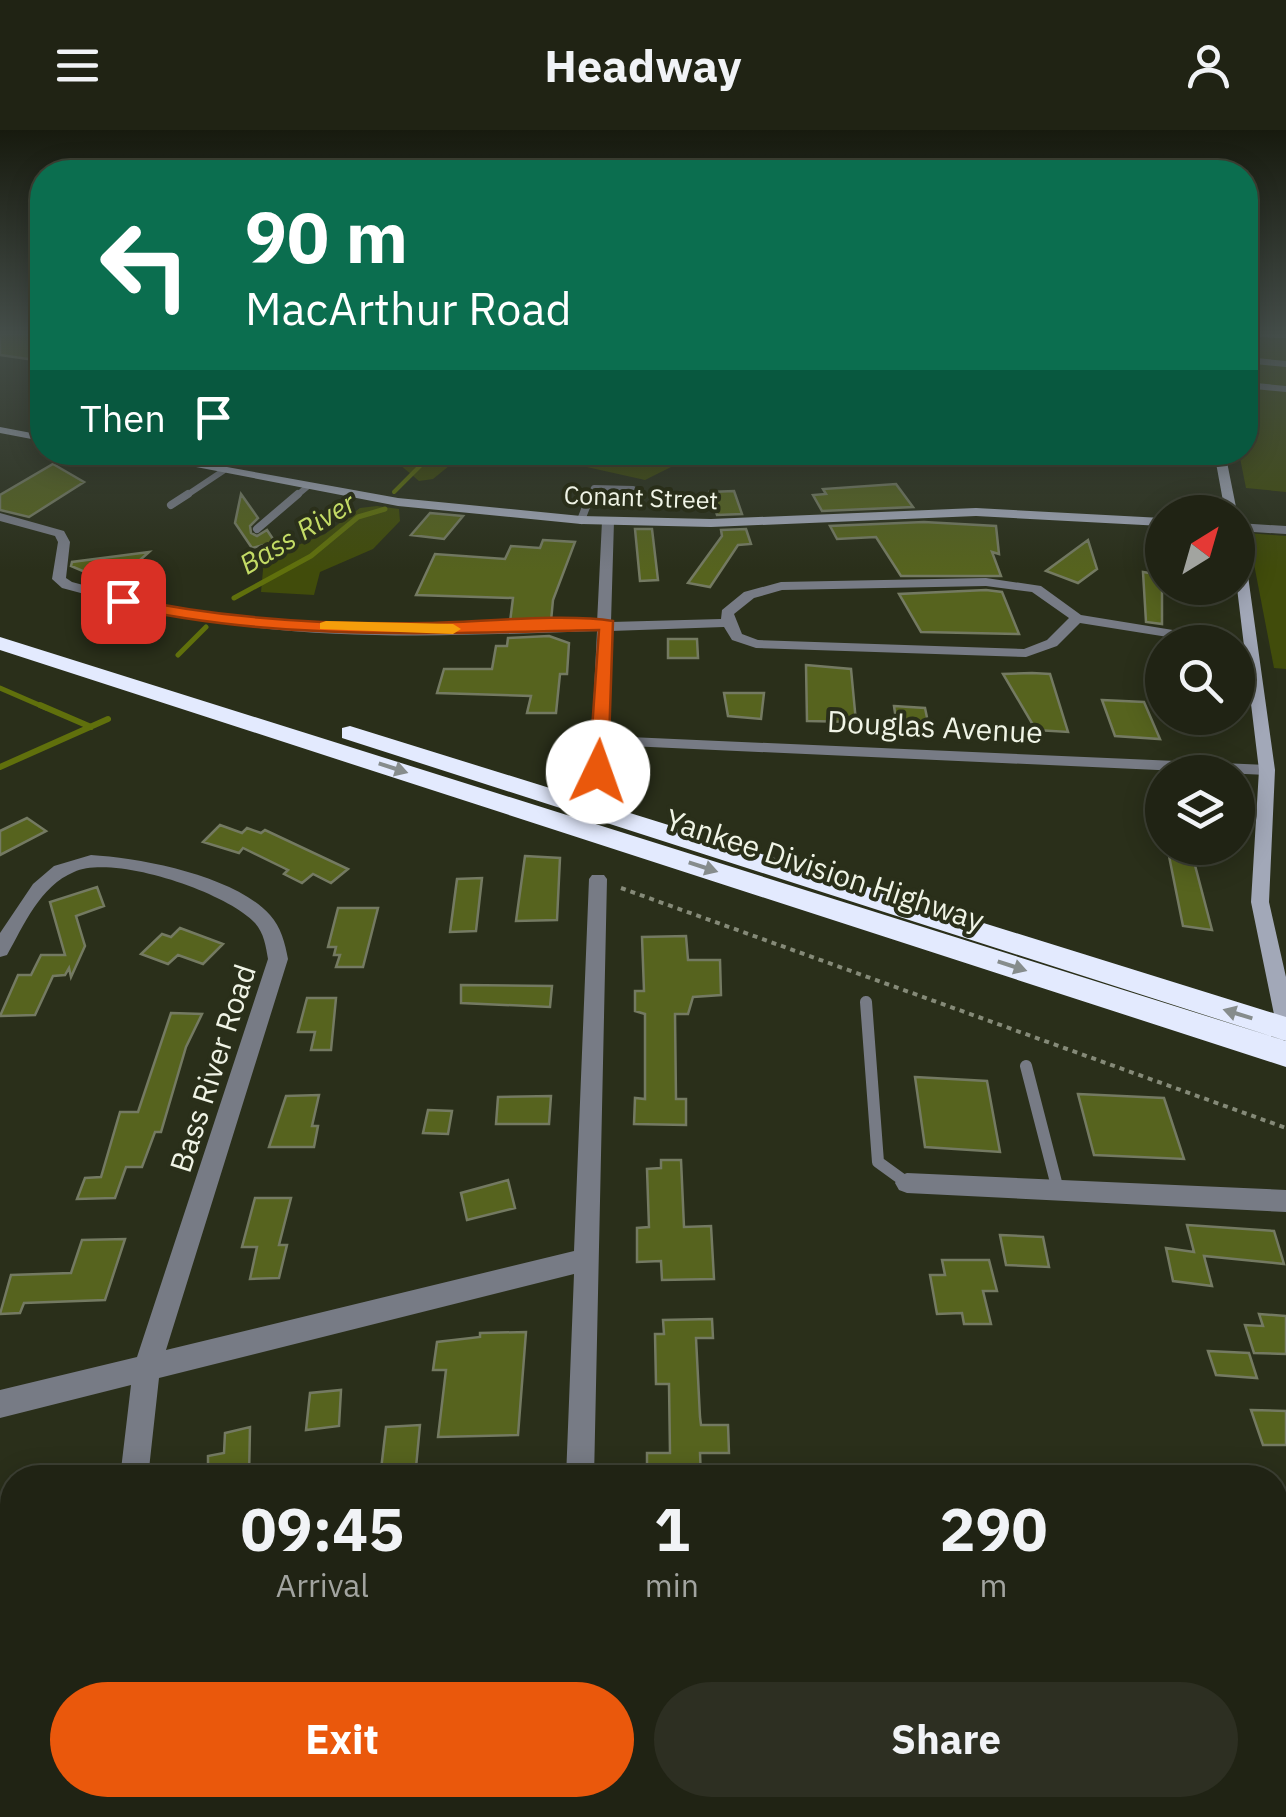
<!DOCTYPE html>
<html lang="en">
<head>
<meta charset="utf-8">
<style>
	:root { --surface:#202314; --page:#2d2f22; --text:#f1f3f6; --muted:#a2a4a0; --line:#3d4034; --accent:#ea580c }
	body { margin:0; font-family:"IBM Plex Sans",sans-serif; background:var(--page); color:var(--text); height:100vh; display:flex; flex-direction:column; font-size:38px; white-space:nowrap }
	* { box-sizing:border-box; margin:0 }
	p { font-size:32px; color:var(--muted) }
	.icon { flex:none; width:55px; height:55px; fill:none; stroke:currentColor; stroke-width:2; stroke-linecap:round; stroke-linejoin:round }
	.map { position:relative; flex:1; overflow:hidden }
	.side { position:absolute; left:0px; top:1335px; width:1288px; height:352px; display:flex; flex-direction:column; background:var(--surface); border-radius:40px 40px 0 0; box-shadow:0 5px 25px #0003,0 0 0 2px var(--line) }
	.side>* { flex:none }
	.top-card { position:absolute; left:30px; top:30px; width:1228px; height:305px; border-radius:40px; box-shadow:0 5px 25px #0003,0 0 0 2px var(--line); background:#0b6e4f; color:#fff; overflow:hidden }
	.needle { width:65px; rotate:37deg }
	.controls { position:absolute; left:1145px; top:365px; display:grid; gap:20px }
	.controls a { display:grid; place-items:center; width:110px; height:110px; border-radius:50%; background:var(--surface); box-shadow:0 5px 25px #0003,0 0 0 2px var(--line); font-size:50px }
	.pin { position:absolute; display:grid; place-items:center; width:85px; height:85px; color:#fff; margin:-42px; border-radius:20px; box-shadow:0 5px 15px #0006 }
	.me { position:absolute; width:110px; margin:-55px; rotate:3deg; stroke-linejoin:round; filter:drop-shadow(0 0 8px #0008) }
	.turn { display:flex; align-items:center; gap:35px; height:210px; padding:0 50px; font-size:45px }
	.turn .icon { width:130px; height:130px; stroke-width:2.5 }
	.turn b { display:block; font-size:70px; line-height:85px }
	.then { display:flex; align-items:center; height:95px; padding:0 50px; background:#0003; gap:20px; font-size:38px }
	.eta { display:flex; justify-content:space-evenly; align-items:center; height:170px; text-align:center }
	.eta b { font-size:60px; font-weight:800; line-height:70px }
	.primary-button { display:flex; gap:20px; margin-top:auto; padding:20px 50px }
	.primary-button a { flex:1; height:115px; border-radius:60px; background:var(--accent); color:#fff; font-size:40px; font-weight:800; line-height:115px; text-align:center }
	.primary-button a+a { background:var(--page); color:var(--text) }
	header { display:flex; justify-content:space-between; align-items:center; height:130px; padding:0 50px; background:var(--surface); font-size:45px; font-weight:800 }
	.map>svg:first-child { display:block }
</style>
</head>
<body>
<header><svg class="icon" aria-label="menu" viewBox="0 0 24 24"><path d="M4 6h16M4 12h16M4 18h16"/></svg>Headway<svg class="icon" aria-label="person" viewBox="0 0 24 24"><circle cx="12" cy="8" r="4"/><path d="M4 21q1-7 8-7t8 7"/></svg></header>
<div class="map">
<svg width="1286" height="1687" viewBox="0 0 1286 1687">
	<rect width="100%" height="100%" fill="#2a2f1a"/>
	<path fill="#414c0b" d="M1245 204H1286V362L1246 358 1239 323 1245 322Z
		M386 323H465L433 349 419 351Z
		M542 323H807H759L750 332 671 337 645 350 551 329Z
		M377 376 399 379 400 391 373 419 320 442 314 465 261 462 264 429 325 404 360 378Z
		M1248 403 1286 406V539L1274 538Z"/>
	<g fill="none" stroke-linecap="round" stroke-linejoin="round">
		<path stroke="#60700c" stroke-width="4" d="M394 362 434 322"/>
		<path stroke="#60700c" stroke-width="5" d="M234 468 311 426 358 387 385 379
			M178 525 206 497
			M0 558 46 578"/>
		<path stroke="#60700c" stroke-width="6" d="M40 575 91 597
			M0 637 108 589"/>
	</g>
	<path fill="#56631e" stroke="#747a62" stroke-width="2.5" d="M0 204H42V231L0 225Z
		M53 334 84 352 29 387 0 380V365Z
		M896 354 913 377 822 381 813 365 826 364 823 359Z
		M734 361 742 384 717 385 710 362Z
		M241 364 258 388 250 396 251 403 257 406 267 400 275 412 252 418 235 393Z
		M430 383 463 386 444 409 411 405Z
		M924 392 996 396 999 424 992 422 1001 446H901L876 407 837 409 830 396Z
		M635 399H652L658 450 640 451Z
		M746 399 751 414 738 415 710 457 688 453 722 406 721 400Z
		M543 410 575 412 553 470 551 491 510 492 513 468 416 465 435 424 505 429 511 416 540 418Z
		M1088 410 1097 439 1078 453 1046 441Z
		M149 422 113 454 71 436 72 432Z
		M1143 442 1162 445V494L1146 492Z
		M986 460 1002 462 1019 504 921 502 899 464Z
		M549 506 569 513 567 544H560L556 583H527L531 566 437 563 444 539H492L496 516H507L508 508Z
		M668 509H697L698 528H668Z
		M806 535 851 539 856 592 807 591Z
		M1032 543 1050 544 1068 602 1036 600 1003 544Z
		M724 563H764L761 589 728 586Z
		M1102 570 1144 572 1160 609 1115 606Z
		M894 576 925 578 929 597 897 596Z
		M27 688 46 701 0 725V701Z
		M220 695 242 703 247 698 261 703 265 700 348 739 331 753 313 744 302 753 284 744 288 740 243 718 239 723 203 712Z
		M1168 721 1192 724 1212 800 1183 796Z
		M525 726 560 728 557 790 516 791Z
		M482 748 476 801 450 802 457 749Z
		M97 757 104 776 76 786 85 816 71 847 69 838 65 845 53 846 35 885 0 886 18 845H31L41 825H65L50 772Z
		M338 778H378L363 837H336L340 825H334L336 817H328Z
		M180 798 223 814 203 834 178 825 168 834 141 824 162 804 171 807Z
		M686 806 688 830H720L721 865 693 867 688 884H675L676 969H686V995L634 994 635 968 645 969V884L635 881V861H644L642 807Z
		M461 855 552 856 550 877 461 873Z
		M307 868H336L331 920H311L315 902H298Z
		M171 883 202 884 186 917 161 1002H155L142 1037H126L115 1068 77 1069 85 1048 101 1047 120 982H138Z
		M915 947 987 951 1000 1022 925 1017Z
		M1078 964 1164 968 1184 1029 1094 1025Z
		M319 965 312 996H318L314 1017H269L286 966Z
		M551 966 549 994H496L498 967Z
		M428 980 452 981 448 1004 423 1003Z
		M661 1030H681L684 1097 711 1096 714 1149 662 1150 661 1131 637 1132V1098L649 1097 647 1039 661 1038Z
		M508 1050 515 1078 467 1090 461 1063Z
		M255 1068H291L279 1115H287L279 1148 250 1149 257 1117H242Z
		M1187 1095 1274 1101 1284 1134 1204 1126 1212 1156 1173 1151 1166 1118 1194 1122Z
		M1000 1105 1043 1107 1049 1137 1006 1135Z
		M125 1109 105 1170 24 1173 20 1183 0 1184 11 1145 71 1143 82 1110Z
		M942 1130H989L997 1161H983L991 1194H964L962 1183 937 1184 930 1145H945Z
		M1259 1184 1286 1186V1224L1254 1223 1245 1195 1263 1196Z
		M712 1189 713 1208H696L700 1287 701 1295H728L729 1323H700L701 1348H647V1323H670L669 1254H656L655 1204H664L663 1190Z
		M526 1202 518 1305 438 1307 446 1240H433L437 1212 480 1207V1203Z
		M1208 1221 1249 1223 1257 1248 1216 1245Z
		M341 1260 339 1296 306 1300 310 1263Z
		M1251 1280 1286 1281V1315H1263Z
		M420 1295 415 1348H380L386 1297Z
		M250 1297 249 1348H208V1326L224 1323 225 1303Z"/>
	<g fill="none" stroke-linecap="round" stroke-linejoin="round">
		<path stroke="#858a78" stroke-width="4" stroke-dasharray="5 5" stroke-linecap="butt" d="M621 758 1286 998"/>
		<path stroke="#777b85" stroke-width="6" d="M1259 204 1286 205
			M1245 230 1286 234
			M1245 255 1286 259
			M184 367 223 341
			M295 367 307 357
			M590 367 594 358 633 359"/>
		<path stroke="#777b85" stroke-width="8" d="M171 375 188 364
			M581 390 591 364
			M257 399 298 364"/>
		<path stroke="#777b85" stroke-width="12" d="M866 872 878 1032 907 1053
			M1026 936 1058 1060"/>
		<path fill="#777b85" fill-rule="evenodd" d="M0 383 64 401 70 412 66 448 72 452C124 466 175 480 229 486 351 502 475 497 597 493L602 391 608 387 614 391 611 492 721 489 722 480 744 462 781 452 986 448 1041 456 1081 485 1222 508 1229 512H1199L1080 493 1057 516 1026 527 756 518 732 510 724 497 611 501 607 606 1267 635 1275 640 1267 645 607 615 606 642 598 647 590 642 597 501C474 505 349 511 227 494 171 487 117 473 62 458L52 449 58 412 55 406 0 391ZM986 456 1032 462 1069 488 1047 510 1024 519 758 510 742 504 734 484 754 468 782 460Z
			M91 725C142 728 235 746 270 785 281 797 285 813 288 829L166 1220 574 1121 589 749 592 745H604L607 749 594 1348H566L574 1144 159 1248 148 1348H120L131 1255 0 1288V1260L137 1227 268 829C266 817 264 803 255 793 226 762 114 724 74 742 40 756 24 795 7 825L0 827V803L33 754 54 736Z
			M907 1043 1286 1060V1082L907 1063 899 1060 895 1053 899 1046Z
			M1286 1604V1638L1275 1640V1606Z
			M89 1675H123V1687H89Z
			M567 1675H601L603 1687H569Z
			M891 1675H989L984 1687H886Z"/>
		<path fill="#777b85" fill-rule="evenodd" d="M1238 393 1286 396V404L1238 401Z"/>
		<path fill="#a2a8b8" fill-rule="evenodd" d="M0 297 42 305V311L0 303Z
			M118 322H144L398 368 581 386 711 389 976 378 1162 388V396L976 386 711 397 581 394 398 376Z
			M1214 322H1225L1237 382H1225Z
			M1238 413 1244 417 1275 640 1269 772 1286 847V902L1279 900 1276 894 1251 772 1259 640 1237 458Z"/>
		<path fill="#e3eafe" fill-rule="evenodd" d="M0 507 1286 911V937L0 520Z
			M350 596 1286 887V911L342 608V598Z"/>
	</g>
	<defs><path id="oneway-solid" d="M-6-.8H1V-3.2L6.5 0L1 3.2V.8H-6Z" transform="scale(2.5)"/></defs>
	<g fill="#868c8c">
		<use href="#oneway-solid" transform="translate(393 638) rotate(18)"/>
		<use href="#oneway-solid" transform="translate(703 737) rotate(18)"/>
		<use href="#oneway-solid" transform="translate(1012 836) rotate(18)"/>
		<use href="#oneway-solid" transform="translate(1238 884) rotate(-163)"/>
	</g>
	<linearGradient id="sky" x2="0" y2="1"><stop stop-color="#171a0e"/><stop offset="0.46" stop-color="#444d49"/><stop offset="1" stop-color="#444d49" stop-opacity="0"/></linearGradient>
	<rect width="1286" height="440" fill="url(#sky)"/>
	<path fill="#ea580c" stroke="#983908" stroke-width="2.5" d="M123 467C222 489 326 495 428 493 480 492 565 483 613 491L608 642 598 648 589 642 599 500C438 503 274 512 117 475L115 471Z"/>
	<path fill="#f59e0b" d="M326 491 453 494 461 499 453 504 320 499V493Z"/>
	<g text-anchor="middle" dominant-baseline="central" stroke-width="8" stroke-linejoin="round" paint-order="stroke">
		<g font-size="25" fill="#f0f4e6" stroke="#2a2f1a">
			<text transform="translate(641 367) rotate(2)">Conant Street</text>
		</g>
		<g font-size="28" font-style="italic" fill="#c3db65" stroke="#2a2f1a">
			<text transform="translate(297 403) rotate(-31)">Bass River</text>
		</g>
		<g font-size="30" fill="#f0f4e6" stroke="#2a2f1a">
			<text transform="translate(935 596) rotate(3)">Douglas Avenue</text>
			<text transform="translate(825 739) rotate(18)">Yankee Division Highway</text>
			<text transform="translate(212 938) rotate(-72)">Bass River Road</text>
		</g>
	</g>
</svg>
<div class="controls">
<a><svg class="needle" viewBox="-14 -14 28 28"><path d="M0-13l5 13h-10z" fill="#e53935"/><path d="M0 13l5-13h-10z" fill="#a2a4a0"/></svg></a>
<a><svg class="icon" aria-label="search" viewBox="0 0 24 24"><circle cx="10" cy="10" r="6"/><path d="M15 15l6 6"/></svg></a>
<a><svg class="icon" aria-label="layers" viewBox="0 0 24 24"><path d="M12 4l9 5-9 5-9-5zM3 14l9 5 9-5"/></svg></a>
</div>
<div class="pin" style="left:123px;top:471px;background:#d93025"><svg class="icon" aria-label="arrive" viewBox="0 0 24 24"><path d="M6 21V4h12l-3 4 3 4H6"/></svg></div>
<svg class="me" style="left:598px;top:642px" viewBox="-20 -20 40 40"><circle r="19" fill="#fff"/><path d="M0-13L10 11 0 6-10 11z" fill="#ea580c"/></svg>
<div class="top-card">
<div class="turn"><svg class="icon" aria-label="left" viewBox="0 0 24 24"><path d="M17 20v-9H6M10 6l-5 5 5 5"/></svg><div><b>90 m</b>MacArthur Road</div></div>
<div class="then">Then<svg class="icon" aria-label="arrive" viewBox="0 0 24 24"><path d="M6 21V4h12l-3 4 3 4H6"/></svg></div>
</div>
<section class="side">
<div class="eta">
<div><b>09:45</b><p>Arrival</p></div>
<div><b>1</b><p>min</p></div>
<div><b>290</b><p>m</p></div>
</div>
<div class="primary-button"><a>Exit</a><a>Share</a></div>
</section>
</div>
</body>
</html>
